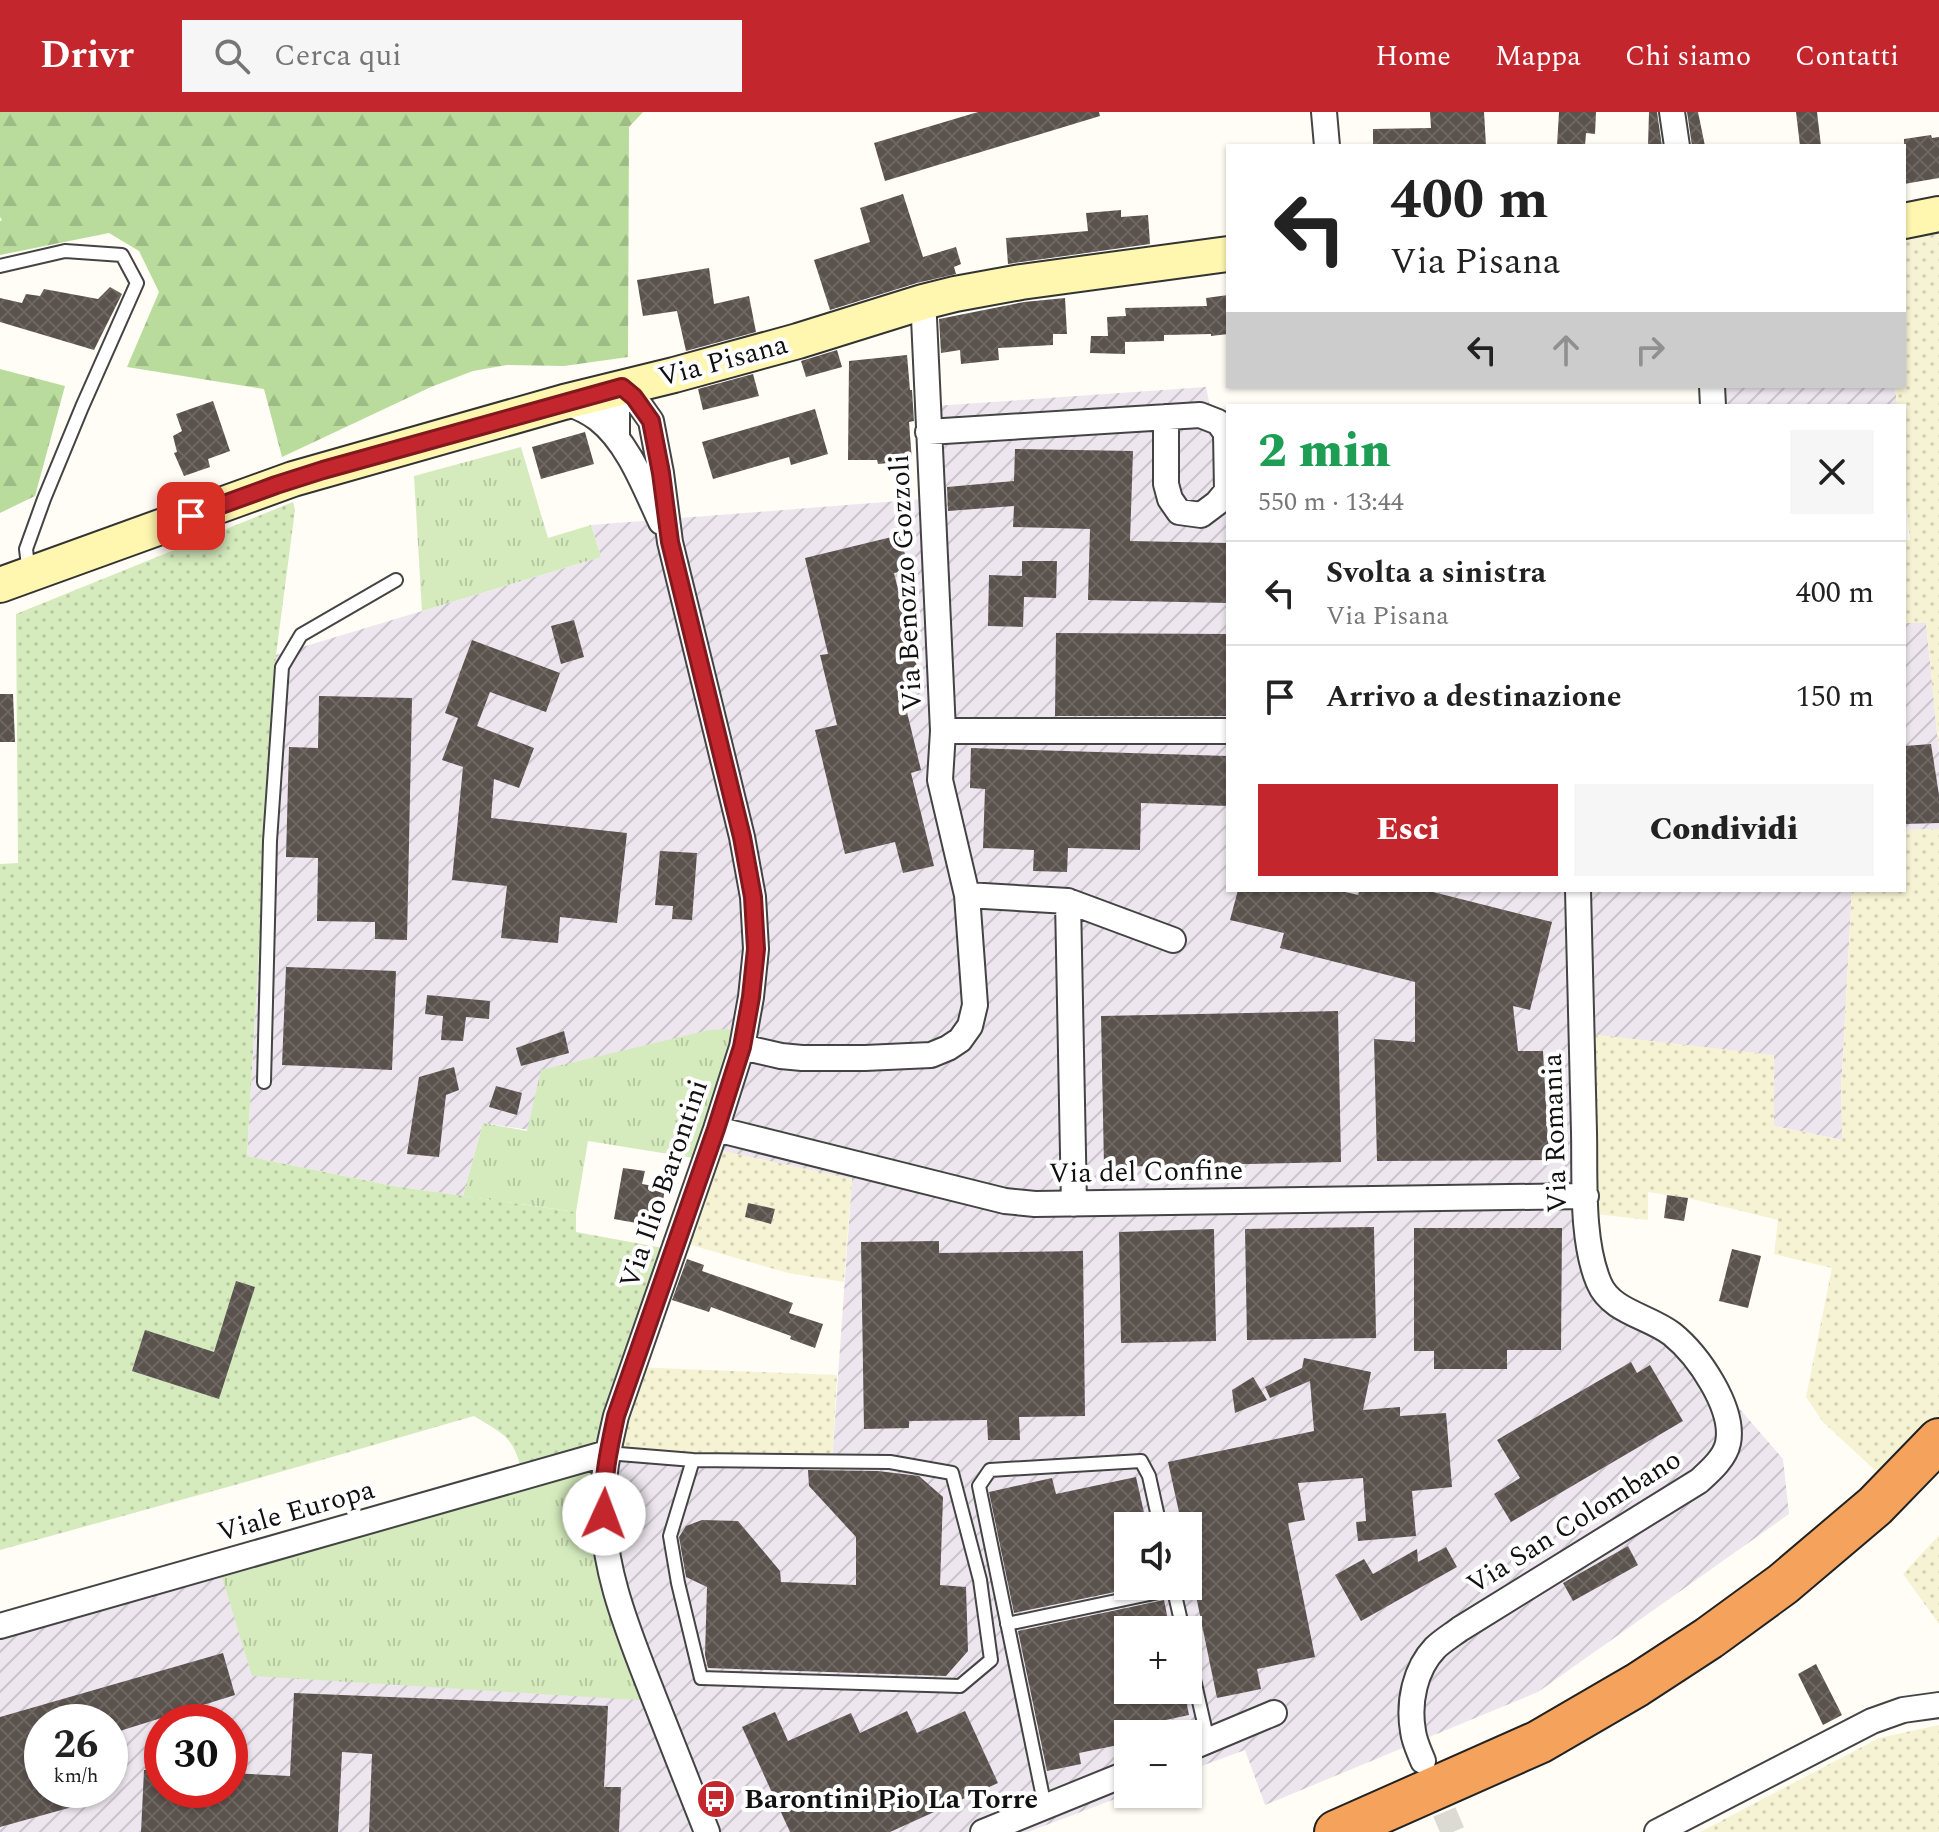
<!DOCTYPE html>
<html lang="it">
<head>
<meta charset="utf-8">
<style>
	:root { --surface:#fff; --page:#f6f6f6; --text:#222; --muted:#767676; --line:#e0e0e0; --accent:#c4262e }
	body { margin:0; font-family:Spectral,serif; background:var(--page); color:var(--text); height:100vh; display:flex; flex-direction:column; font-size:30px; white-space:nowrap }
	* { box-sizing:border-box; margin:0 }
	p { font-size:26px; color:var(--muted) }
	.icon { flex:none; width:44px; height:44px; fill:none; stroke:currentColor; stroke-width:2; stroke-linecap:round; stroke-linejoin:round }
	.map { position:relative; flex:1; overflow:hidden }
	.panel { position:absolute; left:1226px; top:292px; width:680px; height:488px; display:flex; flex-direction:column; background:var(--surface); border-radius:0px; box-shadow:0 2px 6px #0004 }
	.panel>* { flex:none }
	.hud { position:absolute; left:1226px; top:32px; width:680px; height:244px; border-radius:0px; box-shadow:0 2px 6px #0004; background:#fff; color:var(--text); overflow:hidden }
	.tools { position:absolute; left:1114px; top:1400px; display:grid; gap:16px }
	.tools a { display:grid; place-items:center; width:88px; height:88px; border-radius:0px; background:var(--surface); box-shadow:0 2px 6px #0004; font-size:40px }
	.speed { position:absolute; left:24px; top:1592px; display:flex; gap:16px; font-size:40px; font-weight:700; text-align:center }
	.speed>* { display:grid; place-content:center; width:104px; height:104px; border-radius:50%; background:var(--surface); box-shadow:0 2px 6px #0004; line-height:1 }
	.speed small { font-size:20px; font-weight:400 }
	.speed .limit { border:12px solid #d22; background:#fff; color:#111 }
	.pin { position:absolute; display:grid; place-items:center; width:68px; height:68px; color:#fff; margin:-34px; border-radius:16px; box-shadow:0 4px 12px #0006 }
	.me { position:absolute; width:88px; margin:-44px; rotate:2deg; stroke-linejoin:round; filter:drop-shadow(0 0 6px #0008) }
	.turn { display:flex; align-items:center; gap:28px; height:168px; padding:0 32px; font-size:36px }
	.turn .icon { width:104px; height:104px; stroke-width:2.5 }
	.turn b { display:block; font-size:56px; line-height:68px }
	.lanes { display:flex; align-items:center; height:76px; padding:0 32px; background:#0003; justify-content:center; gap:40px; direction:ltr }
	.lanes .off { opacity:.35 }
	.round { display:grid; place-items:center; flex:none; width:84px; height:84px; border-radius:0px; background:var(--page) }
	.summary { display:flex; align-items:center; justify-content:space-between; height:136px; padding:0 32px }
	h1 { font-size:48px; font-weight:800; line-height:60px; color:#1e9e55 }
	.action { display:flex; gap:16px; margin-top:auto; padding:16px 32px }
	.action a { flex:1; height:92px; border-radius:0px; background:var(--accent); color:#fff; font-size:32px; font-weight:800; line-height:92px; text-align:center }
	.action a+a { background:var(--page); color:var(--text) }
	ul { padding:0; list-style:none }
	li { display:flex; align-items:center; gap:24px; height:104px; padding:0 32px; border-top:2px solid var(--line) }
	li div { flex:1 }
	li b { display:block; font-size:30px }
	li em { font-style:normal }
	header { display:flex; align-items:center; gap:48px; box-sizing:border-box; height:112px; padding:0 40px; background:var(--accent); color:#fff }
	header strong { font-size:38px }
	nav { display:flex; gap:44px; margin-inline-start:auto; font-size:28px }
	.search { width:560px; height:72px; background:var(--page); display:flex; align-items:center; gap:20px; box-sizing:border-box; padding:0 28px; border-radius:0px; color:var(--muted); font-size:30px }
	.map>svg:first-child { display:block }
</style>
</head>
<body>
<header>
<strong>Drivr</strong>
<div class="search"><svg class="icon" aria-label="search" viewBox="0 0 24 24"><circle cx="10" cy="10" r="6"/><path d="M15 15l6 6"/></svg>Cerca qui</div>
<nav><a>Home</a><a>Mappa</a><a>Chi siamo</a><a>Contatti</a></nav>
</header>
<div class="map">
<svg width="1939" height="1720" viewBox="0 0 1939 1720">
	<defs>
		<pattern id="industrial-furrows" width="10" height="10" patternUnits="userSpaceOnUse" patternTransform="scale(2)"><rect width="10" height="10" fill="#eee6ef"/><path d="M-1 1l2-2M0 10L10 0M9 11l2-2" fill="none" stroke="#cbc4cc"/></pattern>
		<pattern id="farmland-dots" width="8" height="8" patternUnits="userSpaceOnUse" patternTransform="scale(2)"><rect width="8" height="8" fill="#f6f3d4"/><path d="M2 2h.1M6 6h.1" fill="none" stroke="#d2cfb5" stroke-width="1.8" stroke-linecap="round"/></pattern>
		<pattern id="grass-tufts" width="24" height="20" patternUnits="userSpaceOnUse" patternTransform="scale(2)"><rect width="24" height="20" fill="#d5ebbd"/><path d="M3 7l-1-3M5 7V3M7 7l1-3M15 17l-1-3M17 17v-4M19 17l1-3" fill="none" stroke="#b6c8a1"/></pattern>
		<pattern id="forest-firs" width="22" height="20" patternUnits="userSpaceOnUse" patternTransform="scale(2)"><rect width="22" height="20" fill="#b9dc9c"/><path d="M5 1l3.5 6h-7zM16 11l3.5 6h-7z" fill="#9ebc85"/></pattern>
		<pattern id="park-dots" width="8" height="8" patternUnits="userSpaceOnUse" patternTransform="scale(2)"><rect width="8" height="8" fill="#d5ebbd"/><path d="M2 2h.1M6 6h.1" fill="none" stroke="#b6c8a1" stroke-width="1.8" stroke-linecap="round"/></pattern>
		<pattern id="building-cross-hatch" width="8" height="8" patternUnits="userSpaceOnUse" patternTransform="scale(2)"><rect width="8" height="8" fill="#5a524d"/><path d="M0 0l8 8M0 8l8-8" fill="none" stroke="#6d6662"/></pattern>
	</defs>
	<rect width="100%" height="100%" fill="#fffdf5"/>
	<path fill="url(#industrial-furrows)" fill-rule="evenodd" d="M1714 274H1895L1897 294H1714Z
		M1206 275 1211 300H1228V778H1852L1841 979 1843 1028 1773 1014 1582 921 1599 1171 1699 1250 1783 1347 1789 1402 1538 1580 1265 1693 1245 1638 1188 1659V1622H1128V1682L1028 1720H0V1514L218 1452 626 1516 607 1341 832 1349 852 1067 483 1011 463 1084 393 1074 247 1044 276 543 601 445 591 413 924 387 934 294ZM1128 1414H1188V1474H1128ZM1128 1518H1188V1578H1128ZM42 1610H110V1678H42ZM162 1610H230V1678H162Z
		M1926 510 1939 640V717L1904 718V511Z"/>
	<path fill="url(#farmland-dots)" d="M1939 102V640L1926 511H1904V429L1910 428 1904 368V294H1897L1895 274H1904V109Z
		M1939 717V1328L1893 1375 1823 1310 1806 1285 1832 1156 1774 1142 1778 1108 1688 1086 1648 1080V1108L1587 1101 1581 921 1774 943V1014L1842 1028 1841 979 1852 778H1904V718Z
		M710 1036 852 1067 844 1170 788 1161 677 1129Z
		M633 1255 837 1263 832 1350 607 1341Z
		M1939 1423V1512L1903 1462Z
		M1939 1613V1720H1700L1879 1626Z"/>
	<path fill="url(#grass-tufts)" d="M521 335 548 426 591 413 601 445 422 499 414 364Z
		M746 916 706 1048 588 1029 576 1100 463 1084 483 1011 527 1019 541 958 709 918Z
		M607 1341 603 1383 655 1589 252 1564 218 1452Z"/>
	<path fill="url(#forest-firs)" d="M0 0H643L629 15 628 245 564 254 507 253 473 259 431 275 282 345 264 277 127 255 159 180 139 139 109 121 0 143V109L2 108 0 105Z
		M0 257 65 274 35 384 0 401Z"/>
	<path fill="url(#park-dots)" d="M293 390 295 398 276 543 247 1044 393 1074 576 1100V1120L674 1138 607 1341 524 1365C512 1324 510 1326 474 1304L242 1371 0 1438V752L18 751 16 502Z"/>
	<path fill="url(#building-cross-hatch)" d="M978 0H1099L1100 4 885 69 874 31Z
		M1430 0H1484L1486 34H1373V17L1431 16Z
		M1559 0H1596L1595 22 1586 21 1585 34H1557Z
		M1649 0H1657L1662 34H1648Z
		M1687 0H1698L1705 34H1692Z
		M1796 0H1817L1821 34H1800Z
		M1931 23 1932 26 1939 25V66L1904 72V27Z
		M903 82 923 145 956 135 961 152 954 155 956 162 917 171 830 198 814 148 870 130 860 96Z
		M1121 98V105L1148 103 1150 132 1008 152 1006 126 1088 119 1086 101Z
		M709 156 714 192 749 184 756 220 686 239 677 199 643 204 637 168Z
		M110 175 122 182 94 238 0 210V186L22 191 26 182 40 184 44 177 98 187Z
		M1228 183V222L1211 224V222L1164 223V229L1125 230V242L1090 241 1091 224H1108L1107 205 1126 204 1125 196 1207 194 1206 186Z
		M1065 186 1067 222H1053V233L998 236 999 248 961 252 960 238 941 241 939 207 1024 190Z
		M837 238 842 255 806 265 801 249Z
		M907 243 910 278H912L914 309 909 310 912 349 878 352 877 348H848L849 249Z
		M753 262 759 284 703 298 698 277Z
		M213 289 230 339 208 347 210 355 184 364 174 341 177 340 173 324 182 319 176 302Z
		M815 297 828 342 791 353 789 345 713 367 702 330Z
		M585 320 594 352 541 367 532 335Z
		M1015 337 1133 339 1130 429 1228 431V491L1088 488 1090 417 1013 415 1014 394 948 399 947 375 1014 369Z
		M900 423 909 458 894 461 917 555 905 558 913 594 906 596 921 658 911 661 934 754 903 761 895 730 845 742 815 618 837 613 820 543 828 542 805 446Z
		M1022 449H1057L1056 486 1024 485 1023 515 988 514 989 463 1022 464Z
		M574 508 584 545 561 552 551 514Z
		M1056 521 1228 522V604H1055Z
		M472 528 560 561 546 600 490 580 477 614 534 636 519 676 494 667 491 706 627 721 617 811 560 805 558 831 501 826 507 774 452 768 463 655 442 648 458 606 445 601Z
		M0 582H13L15 630H0Z
		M319 584 412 586 407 828 375 827V810L317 809 318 746 286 745 289 635 318 636Z
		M1931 632 1939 683V711L1904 712V634Z
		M971 636 1228 644V694L1141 691 1140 738 1068 736 1067 760 1033 759 1034 738 983 736 985 677 970 676Z
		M660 739 697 741 692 808 672 807 673 794 655 793Z
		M1238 778H1337L1358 783 1360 778H1425L1552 810 1530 898 1513 894 1518 939H1543L1549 1048 1377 1049 1374 927 1415 930V870L1280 836 1284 821 1230 808Z
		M286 855 396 859 392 958 282 953Z
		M427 883 490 889 489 907 466 905 463 929 441 928 443 904 425 902Z
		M1338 899 1341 1050 1104 1055 1101 904Z
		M564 919 569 941 521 954 516 936Z
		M454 955 459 978 446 983 439 1045 407 1042 419 965Z
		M496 974 522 981 517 1003 489 995Z
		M623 1056 645 1059 642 1072 665 1076 659 1115 614 1107Z
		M1667 1083 1688 1086 1684 1109 1664 1106Z
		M748 1091 775 1097 771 1112 745 1105Z
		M1374 1115 1376 1226 1247 1228 1245 1117Z
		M1414 1116H1562L1561 1238H1507V1257H1434V1239H1414Z
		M1214 1117 1216 1229 1121 1231 1119 1120Z
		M939 1129V1141L1083 1139 1085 1304 1019 1305 1020 1328H988L987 1308 909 1309V1316L864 1317 861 1130Z
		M1732 1137 1761 1144 1748 1196 1719 1189Z
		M687 1147 704 1153 702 1159 793 1191 789 1201 823 1212 815 1236 790 1227 791 1224 711 1195 709 1200 672 1188Z
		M236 1169 255 1175 219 1287 132 1259 145 1218 214 1240Z
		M1304 1246 1371 1260 1363 1298 1400 1295V1304L1446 1301 1452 1375 1412 1379 1416 1424 1358 1429 1356 1410 1366 1409 1363 1366 1298 1371 1305 1408 1288 1411 1315 1545 1257 1557 1261 1577 1217 1586 1188 1445V1414H1182L1168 1350 1314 1319 1310 1269 1270 1286 1265 1275 1302 1256Z
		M1631 1250 1637 1261 1650 1253 1683 1309 1511 1410 1494 1382 1520 1366 1497 1328Z
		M1253 1265 1267 1288 1235 1301 1232 1278Z
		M808 1358 878 1359 919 1364 943 1385 940 1473 966 1475 968 1539 946 1564 708 1556 705 1543 707 1475 686 1465 679 1425 686 1414 702 1408 738 1409 780 1459 781 1470 856 1473V1425L809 1374Z
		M1136 1365 1147 1414H1128V1474H1144L1014 1501 989 1380 1052 1366 1056 1382Z
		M1628 1434 1638 1453 1573 1489 1563 1471Z
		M1446 1435 1457 1455 1361 1509 1335 1463 1364 1447 1373 1462 1417 1437 1418 1450Z
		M1164 1488 1170 1518H1128V1578H1184L1189 1603 1133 1615 1135 1622H1128V1631L1079 1641 1081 1652 1047 1659 1018 1519Z
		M223 1541 235 1583 110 1622V1610H42V1678H84L83 1692 0 1715V1605Z
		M1816 1552 1842 1603 1823 1613 1798 1562Z
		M294 1581 608 1594 604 1675H621L619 1720H369L372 1642 342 1640 338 1720H141L144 1658H162V1678H230V1661L290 1664Z
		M907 1599 917 1621 965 1599 998 1671 890 1720H790L742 1615 775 1600 788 1629 851 1601 860 1621Z"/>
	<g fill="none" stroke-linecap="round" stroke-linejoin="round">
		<path stroke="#dbdad3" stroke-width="24" stroke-dasharray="24 12" stroke-linecap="butt" d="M1430 1667 1453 1720"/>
		<defs>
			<path id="lane" d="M0 154 65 139 122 143 137 171 82 295 44 387 26 437 29 462
				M264 970 270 729 282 555 301 523 396 468
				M607 1341 693 1348 890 1350 952 1361 980 1468 991 1548 960 1574 701 1566 678 1471 670 1424 693 1348
				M1173 1474 1183 1518
				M1007 1512 1173 1477
				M1188 1541 1208 1629
				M1045 1695 979 1374 990 1358 1141 1349 1149 1364 1160 1414"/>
			<path id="street" d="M1324 0 1327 34
				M1672 0 1677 34
				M1712 274 1713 294
				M564 290C576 294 588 299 598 307 628 330 645 376 661 410
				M928 320 1200 303 1218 310 1226 321 1227 379 1217 391 1201 403 1179 400 1170 387 1166 372V305
				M617 325V299L622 275 634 285 651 309 661 361 670 430 742 725 753 785 756 837 751 885 742 935 716 1017 616 1304C610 1330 604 1356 603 1382 600 1453 628 1519 653 1583 671 1629 689 1674 707 1720
				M943 619H1228
				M967 783 1068 789 1074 1092
				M1068 789 1173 828
				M742 935 781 944 802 946H865L931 943 948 936 960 928 970 914 975 893 967 783 940 668 943 619 924 206
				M716 1017 1005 1089 1035 1092 1586 1084
				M0 1514 607 1341
				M1188 1637 1274 1601
				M1423 1649C1419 1639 1414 1629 1413 1619 1408 1590 1415 1557 1435 1536 1442 1529 1452 1523 1460 1517L1699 1369C1710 1359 1725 1346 1728 1331 1735 1296 1698 1243 1672 1222 1649 1204 1611 1200 1599 1171 1581 1129 1585 1065 1584 1020 1582 940 1580 859 1578 778
				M983 1720 1128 1661
				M1657 1720 1872 1609 1903 1598 1939 1593"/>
			<path id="secondary" d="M1904 109 1939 102
				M0 473 293 367 564 290 674 263 798 229 923 190 955 182 1021 170 1228 142"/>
			<path id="highway" d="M1336 1720 1539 1630 1637 1573 1709 1526 1783 1472 1875 1394 1939 1328"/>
		</defs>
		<use href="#lane" stroke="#444" stroke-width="16"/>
		<use href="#street" stroke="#444" stroke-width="28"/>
		<use href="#secondary" stroke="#333" stroke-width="38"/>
		<use href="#highway" stroke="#222" stroke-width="46"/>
		<use href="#lane" stroke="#fff" stroke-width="12"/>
		<use href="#street" stroke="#fff" stroke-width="24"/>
		<use href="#secondary" stroke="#fff6b0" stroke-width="34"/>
		<use href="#highway" stroke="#f5a25d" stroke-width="42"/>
	</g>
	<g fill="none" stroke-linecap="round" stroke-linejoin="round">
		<defs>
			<path id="route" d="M191 404 276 373 323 358 622 275 634 285 651 309 661 361 670 430 742 725 753 785 756 837 751 885 742 935 716 1017 616 1304C609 1337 602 1369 604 1402"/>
		</defs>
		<use href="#route" stroke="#7f191e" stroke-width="20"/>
		<use href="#route" stroke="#c4262e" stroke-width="14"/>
	</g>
	<defs>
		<symbol id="bus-disc" viewBox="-11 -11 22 22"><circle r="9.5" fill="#c4262e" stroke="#fff"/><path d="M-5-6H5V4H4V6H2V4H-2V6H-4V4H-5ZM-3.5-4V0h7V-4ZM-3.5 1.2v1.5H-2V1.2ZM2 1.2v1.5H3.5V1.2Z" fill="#fff"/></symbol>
	</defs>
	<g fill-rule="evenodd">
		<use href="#bus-disc" x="694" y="1665" width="44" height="44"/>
	</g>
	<g text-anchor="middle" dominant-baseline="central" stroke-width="8" stroke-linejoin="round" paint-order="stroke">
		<g font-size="28" fill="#111" stroke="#fff">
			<text transform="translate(723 249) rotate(-15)">Via Pisana</text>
			<text transform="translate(906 471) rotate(-93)">Via Benozzo Gozzoli</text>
			<text transform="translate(1555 1021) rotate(-92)">Via Romania</text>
			<text transform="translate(1146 1060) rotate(-1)">Via del Confine</text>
			<text transform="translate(664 1072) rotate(-71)">Via Ilio Barontini</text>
			<text transform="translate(296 1399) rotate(-16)">Viale Europa</text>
			<text transform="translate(1574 1410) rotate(-32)">Via San Colombano</text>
		</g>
		<g font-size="28" font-weight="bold" fill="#111" stroke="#fff" text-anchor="start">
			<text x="744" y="1687">Barontini Pio La Torre</text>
		</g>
	</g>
</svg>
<div class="tools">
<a><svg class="icon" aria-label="sound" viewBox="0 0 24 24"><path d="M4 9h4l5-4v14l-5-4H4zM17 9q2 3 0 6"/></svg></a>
<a>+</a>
<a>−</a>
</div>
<div class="speed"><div>26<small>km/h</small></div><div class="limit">30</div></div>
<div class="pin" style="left:191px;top:404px;background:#d93025"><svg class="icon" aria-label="arrive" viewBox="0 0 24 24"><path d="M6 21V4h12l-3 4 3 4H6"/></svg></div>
<svg class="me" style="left:604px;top:1402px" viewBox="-20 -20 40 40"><circle r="19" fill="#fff"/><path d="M0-13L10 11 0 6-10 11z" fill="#c4262e"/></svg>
<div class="hud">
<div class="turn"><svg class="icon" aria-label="left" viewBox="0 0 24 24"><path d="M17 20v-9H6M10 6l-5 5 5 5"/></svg><div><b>400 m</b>Via Pisana</div></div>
<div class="lanes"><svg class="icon" aria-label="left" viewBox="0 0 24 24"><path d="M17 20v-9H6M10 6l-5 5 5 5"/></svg><svg class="icon off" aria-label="ahead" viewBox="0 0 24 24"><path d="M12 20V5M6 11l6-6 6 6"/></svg><svg class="icon off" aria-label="right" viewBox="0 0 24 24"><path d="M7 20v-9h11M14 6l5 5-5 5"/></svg></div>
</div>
<section class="panel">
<div class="summary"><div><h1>2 min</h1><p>550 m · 13:44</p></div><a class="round"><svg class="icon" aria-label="close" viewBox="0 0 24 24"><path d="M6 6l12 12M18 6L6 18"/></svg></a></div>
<ul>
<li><svg class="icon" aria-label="left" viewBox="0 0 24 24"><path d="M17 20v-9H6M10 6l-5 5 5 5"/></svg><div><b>Svolta a sinistra</b><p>Via Pisana</p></div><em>400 m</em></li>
<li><svg class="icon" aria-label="arrive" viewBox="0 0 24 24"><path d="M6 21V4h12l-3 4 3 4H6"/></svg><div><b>Arrivo a destinazione</b></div><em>150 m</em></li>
</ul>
<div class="action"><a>Esci</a><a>Condividi</a></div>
</section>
</div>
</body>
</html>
